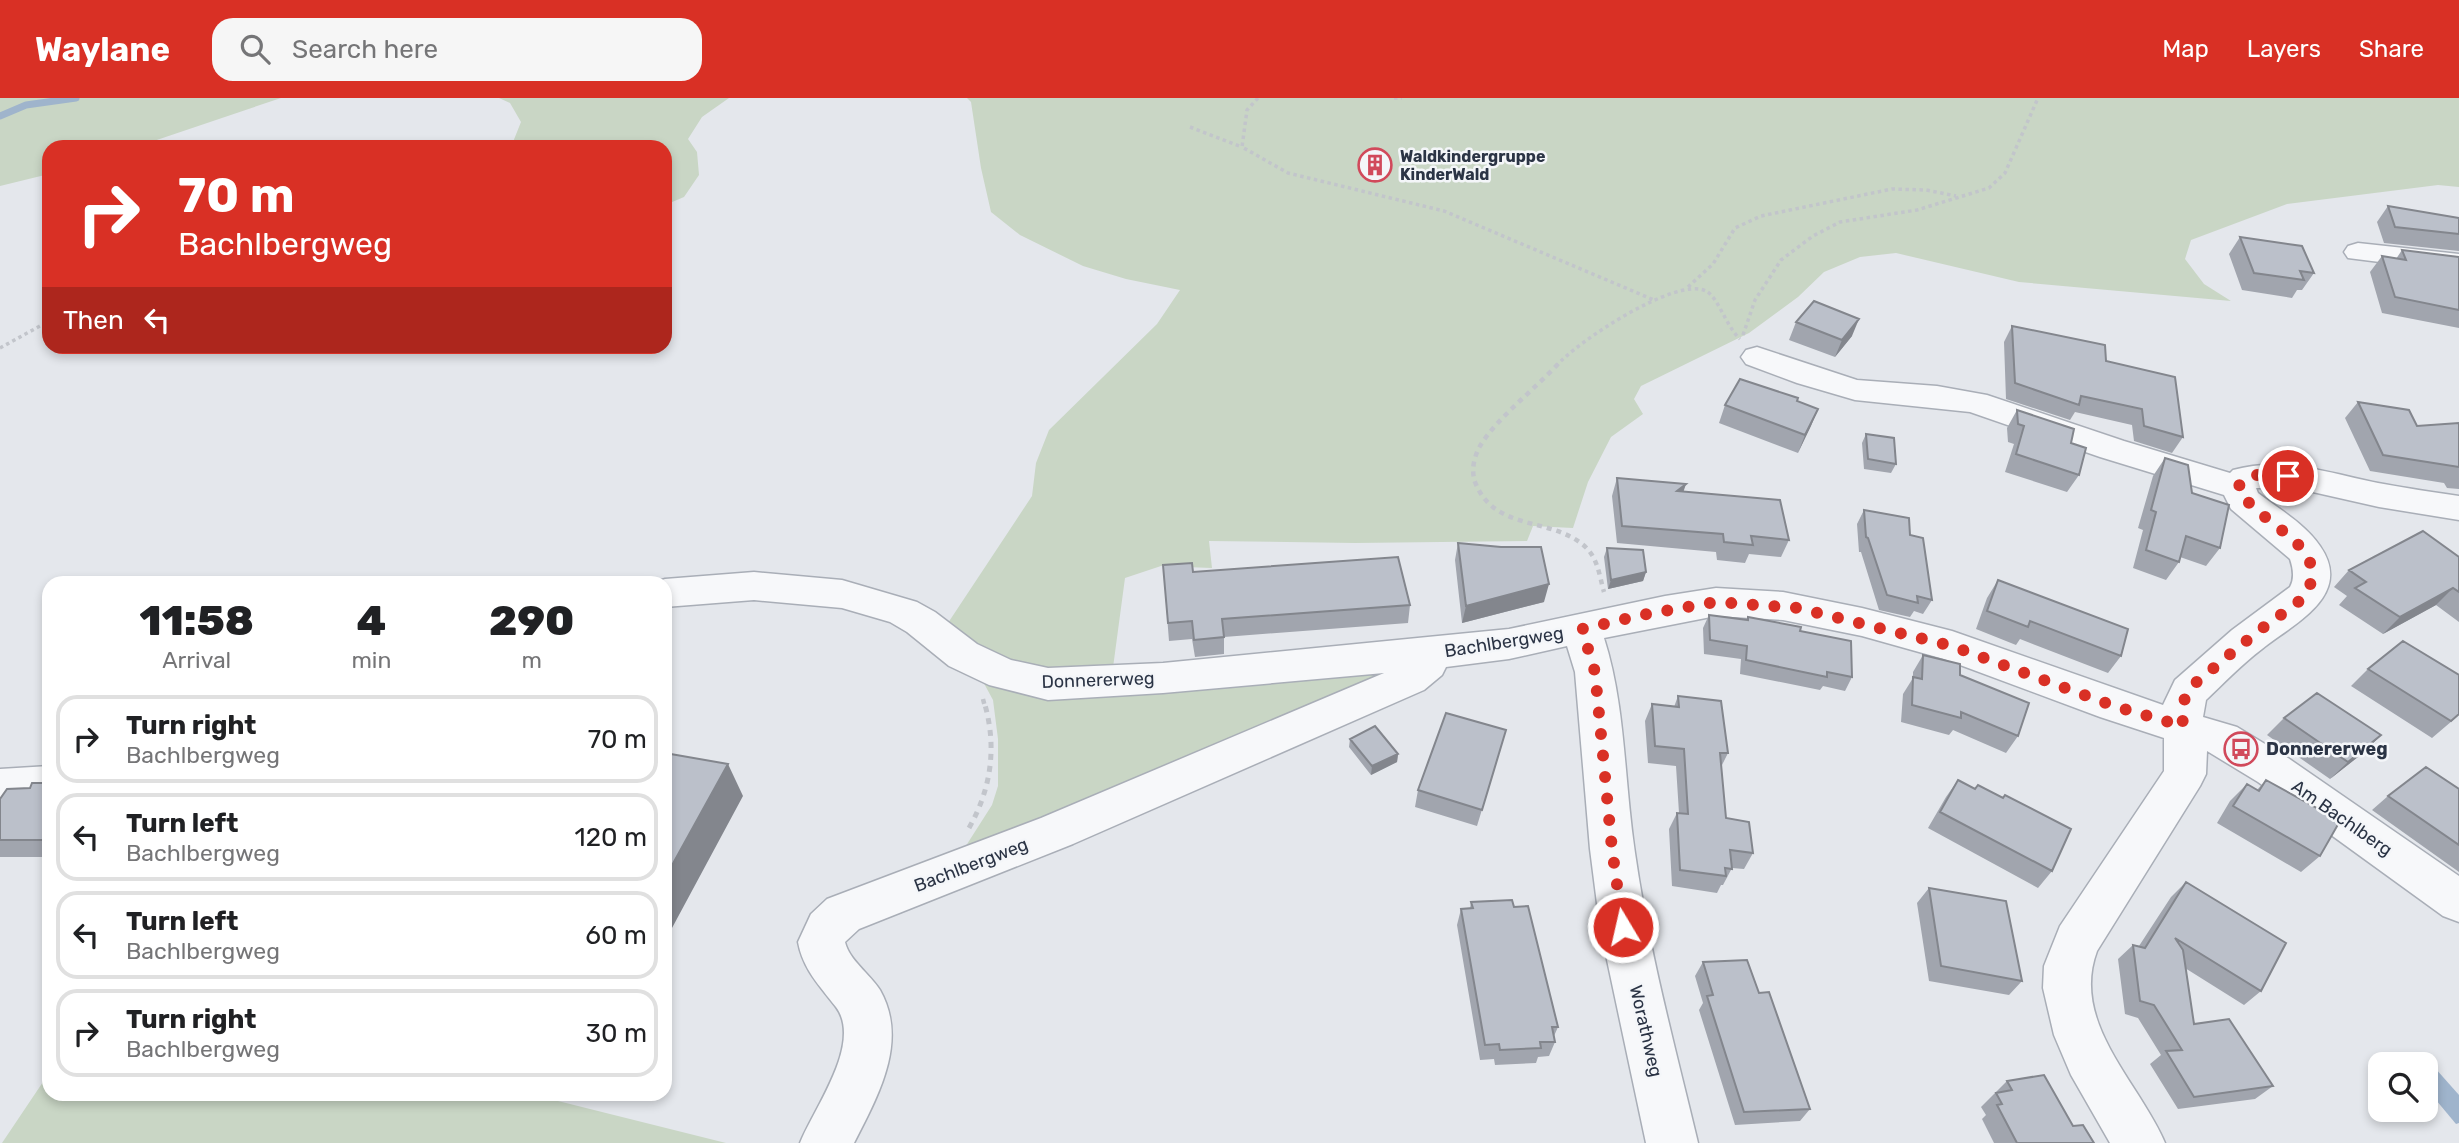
<!DOCTYPE html>
<html lang="en">
<head>
<meta charset="utf-8">
<style>
	:root { --surface:#fff; --page:#f6f6f6; --text:#202124; --muted:#757577; --line:#e0e0e0; --accent:#d93025 }
	body { margin:0; font-family:Rubik,sans-serif; background:var(--page); color:var(--text); height:100vh; display:flex; flex-direction:column; font-size:26px; white-space:nowrap }
	* { box-sizing:border-box; margin:0 }
	p { font-size:23px; color:var(--muted) }
	.icon { flex:none; width:38px; height:38px; fill:none; stroke:currentColor; stroke-width:2; stroke-linecap:round; stroke-linejoin:round }
	.map { position:relative; flex:1; overflow:hidden }
	.panel { position:absolute; left:42px; top:478px; width:630px; height:525px; display:flex; flex-direction:column; background:var(--surface); border-radius:21px; box-shadow:0 4px 10px #0003 }
	.panel>* { flex:none }
	.banner { position:absolute; left:42px; top:42px; width:630px; height:214px; border-radius:21px; box-shadow:0 4px 10px #0003; background:#d93025; color:#fff; overflow:hidden }
	.tools { position:absolute; left:2368px; top:954px; display:grid; gap:14px }
	.tools a { display:grid; place-items:center; width:70px; height:70px; border-radius:14px; background:var(--surface); box-shadow:0 4px 10px #0003; font-size:35px }
	.pin { position:absolute; display:grid; place-items:center; width:60px; height:60px; color:#fff; margin:-30px; border:4px solid #fff; border-radius:50%; box-shadow:0 2px 7px #0007 }
	.me { position:absolute; width:77px; margin:-38px; rotate:351deg; stroke-linejoin:round; filter:drop-shadow(0 0 5px #0008) }
	.turn { display:flex; align-items:center; gap:24px; height:147px; padding:0 21px; font-size:32px }
	.turn .icon { width:91px; height:91px; stroke-width:2.5 }
	.turn b { display:block; font-size:49px; line-height:60px }
	.then { display:flex; align-items:center; height:66px; padding:0 21px; background:#0003; gap:14px; font-size:26px }
	.eta { display:flex; justify-content:space-evenly; align-items:center; height:119px; text-align:center }
	.eta b { font-size:42px; font-weight:800; line-height:49px }
	ul { padding:0; list-style:none }
	li { display:flex; align-items:center; gap:21px; height:88px; margin:0 14px 10px; padding:0 7px; border:4px solid var(--line); border-radius:21px }
	li div { flex:1 }
	li b { display:block; font-size:26px }
	li em { font-style:normal }
	header { display:flex; align-items:center; gap:42px; box-sizing:border-box; height:98px; padding:0 35px; background:var(--accent); color:#fff }
	header strong { font-size:33px }
	nav { display:flex; gap:38px; margin-inline-start:auto; font-size:24px }
	.search { width:490px; height:63px; background:var(--page); display:flex; align-items:center; gap:18px; box-sizing:border-box; padding:0 24px; border-radius:21px; color:var(--muted); font-size:26px }
	.map>svg:first-child { display:block }
</style>
</head>
<body>
<header>
<strong>Waylane</strong>
<div class="search"><svg class="icon" aria-label="search" viewBox="0 0 24 24"><circle cx="10" cy="10" r="6"/><path d="M15 15l6 6"/></svg>Search here</div>
<nav><a>Map</a><a>Layers</a><a>Share</a></nav>
</header>
<div class="map">
<svg width="2459" height="1045" viewBox="0 0 2459 1045">
	<rect width="100%" height="100%" fill="#e4e7ec"/>
	<path fill="#c9d6c5" d="M0 0H281L136 49H49V76L0 88Z
		M499 0H729L702 19 688 41 697 54 699 77 684 99 665 107V49H511L521 24 510 5Z
		M967 0H2459V89L2438 87 2287 106 2191 142 2185 161 2204 186 2231 203 2019 184 1896 155 1860 159 1824 174 1798 199 1749 235 1641 288 1634 301 1643 316 1611 339 1588 384 1573 430 1533 428 1527 443 1355 445 1209 443 1212 470 1161 468 1125 480 1112 577 1046 579 944 531 1032 398 1036 365 1049 332 1157 226 1180 192 1126 181 1083 168 1020 137 991 114 981 70 971 4Z
		M974 567 1000 582 1414 567 962 754 992 707 998 688V641L993 602Z
		M49 975V996H530L726 1045H2Z"/>
	<path fill="#9fb4cc" d="M2435 970 2459 997V1025L2456 1026 2426 990V972Z"/>
	<g fill="none" stroke-linecap="round" stroke-linejoin="round">
		<path stroke="#9fb4cc" stroke-width="7" d="M0 18 26 7 76 0"/>
		<defs>
			<path id="minor" d="M2358 145 2459 156V174L2348 160 2344 154 2348 148Z
				M1757 249 1857 282 1937 288 1987 297 2124 343 2230 375 2233 372C2283 358 2329 375 2378 385 2405 390 2432 394 2459 398V422L2379 409 2295 390H2256L2258 395C2279 411 2305 426 2320 448 2354 497 2295 525 2262 551 2242 566 2224 585 2206 602L2203 619 2237 629 2288 660 2459 778V824L2443 818 2258 684 2207 653 2206 676 2200 688 2097 853C2070 925 2140 985 2165 1045H2110L2071 977 2054 937 2043 890 2044 868 2060 828 2164 673V640L2100 619 1944 561 1862 538 1783 522 1716 518 1604 540C1626 609 1624 683 1635 755 1649 853 1675 949 1698 1045H1646L1600 829 1590 751 1575 574 1567 548 1509 561 1446 569 1442 577 1424 592 1073 746 859 831 845 844C849 862 870 876 880 892 909 943 878 998 854 1045H800C814 1010 863 945 836 909 819 887 803 871 798 844L811 816 827 801 1041 720 1384 575 1163 595 1048 602 989 587 949 568 907 534 890 524 842 510 754 502 665 509V485H653L665 481 754 474 842 482 917 504 935 514 977 546 1011 562 1048 570 1163 565 1509 531 1665 498 1716 490 1783 494 1862 510 1952 533 2163 607 2175 582 2232 532 2290 489C2295 480 2293 470 2290 461L2231 411 2224 397 2100 359 1970 314 1855 302 1797 285 1746 266 1741 259 1746 252Z
				M49 668V704L0 707V671Z"/>
		</defs>
		<use href="#minor" stroke="#a9aeb7" stroke-width="3"/>
		<path stroke="#c2c5cb" stroke-width="3.5" stroke-dasharray="3.5 3.5" stroke-linecap="butt" d="M1258 0 1247 12 1242 49 1288 75 1444 113 1654 202
			M1394 0H1402
			M1190 29 1242 49
			M1688 189 1713 166 1735 130 1761 118 1892 91 1926 92 1956 98
			M1743 237 1755 202 1781 162 1813 138 1840 124 1917 112 1989 90 2005 75 2038 0
			M0 250 49 223
			M1556 268C1577 244 1676 178 1706 193 1718 199 1726 228 1740 241"/>
		<path stroke="#c2c5cb" stroke-width="4.5" stroke-dasharray="5 5" stroke-linecap="butt" d="M1558 266C1535 291 1497 320 1480 348 1474 359 1471 372 1475 384 1494 433 1548 419 1582 446 1598 458 1599 477 1604 494
			M983 601 985 609"/>
		<path stroke="#c2c5cb" stroke-width="5" stroke-dasharray="6 6" stroke-linecap="butt" d="M969 730C991 691 997 650 985 607"/>
		<use href="#minor" fill="#f7f8fa" fill-rule="evenodd"/>
	</g>
	<path fill="#a1a5ae" d="M2388 108 2459 136V153L2384 145 2377 124Z
		M2240 139 2314 175 2302 192H2297L2292 200 2242 192 2229 156Z
		M2402 152 2459 159V230L2382 215 2370 174 2382 158 2396 161Z
		M1796 224 1852 238 1835 259 1789 242Z
		M2012 228 2106 263 2183 339 2172 355 2134 343 2132 327 2075 314 2070 322 2006 301 2004 244Z
		M2358 304 2417 328 2459 325V391L2447 390 2444 385 2370 373 2345 320Z
		M1725 307 1818 311 1798 355 1719 325Z
		M2017 312 2071 345 2079 377 2067 394 2005 374 2014 346 2008 344 2007 330Z
		M1866 336 1896 366 1891 375 1864 371 1862 345Z
		M2165 360 2192 395 2220 450 2206 468 2180 459 2179 464 2166 482 2133 470 2143 432 2138 430 2153 378Z
		M1617 380 1683 393 1789 442 1781 459 1749 456 1745 465 1717 462 1716 454 1617 445 1612 398Z
		M1864 412 1910 437 1932 502 1923 516 1914 513 1910 519 1879 512 1861 454H1859L1857 426Z
		M1458 445 1544 504 1462 525 1455 462Z
		M1607 450 1646 474 1643 483 1608 491 1604 459Z
		M2459 459V524L2436 507 2383 536 2339 507 2347 498 2334 489 2349 472Z
		M1163 467 1193 474 1410 507 1408 525 1224 539V556L1195 559 1192 541 1169 543Z
		M1998 482 2121 558 2108 575 2020 541 2016 547 1976 531 1987 500Z
		M1709 517 1747 522 1748 519 1800 533 1852 579 1845 593 1823 588 1820 592 1740 576 1741 561 1704 556 1703 530Z
		M1923 557 1960 577 2018 638 2006 655 1953 632 1949 637 1901 624 1903 596 1913 580V574Z
		M2368 571 2459 617 2432 640 2351 588Z
		M1678 598 1728 655 1721 669 1726 720 1753 755 1744 771 1732 770 1723 787H1721L1717 795 1672 788 1669 731 1677 715H1679L1676 668 1648 665 1645 623 1652 606 1674 609Z
		M2284 620 2381 637 2363 655 2330 681 2267 637Z
		M1350 641 1398 656 1397 664 1371 677 1349 649Z
		M1501 649 1477 728 1415 709 1418 692Z
		M1958 682 2052 773 2038 790 1928 730 1946 699Z
		M2266 682 2320 758 2301 774 2217 725 2230 703 2247 686 2257 692Z
		M49 685V759H0V701L30 690Z
		M2459 691V774L2372 712 2388 698Z
		M2186 784 2261 893 2244 907 2185 870 2194 926 2273 988 2255 1001 2178 1011 2150 966 2161 957 2138 920 2125 916 2118 861 2133 847 2139 848 2171 799Z
		M1929 790 2022 883 2009 897 1929 883 1917 805Z
		M1471 804 1514 809 1558 929 1554 938 1555 944 1549 958 1538 959 1536 965 1495 967 1494 961 1480 962 1457 827 1461 811H1470Z
		M1703 864 1759 895 1810 1011 1800 1023 1735 1027 1699 912 1703 905 1695 878Z
		M2007 983 2073 1028 2094 1045H1994L1982 1021 1986 1017 1981 1009Z"/>
	<path fill="#83868d" d="M1859 221 1852 238 1835 259 1842 242Z
		M1818 311 1811 328 1798 355 1805 337Z
		M1686 386 1680 404 1677 393Z
		M1646 474 1643 483 1608 491 1611 482Z
		M1549 486 1544 504 1462 525 1466 508Z
		M2453 490 2436 507 2383 536 2400 519Z
		M2381 637 2363 655 2330 681 2348 664Z
		M1398 656 1397 664 1371 677 1372 668Z
		M728 666 743 698 665 843V780Z"/>
	<path fill="#bbc0ca" stroke="#83868d" stroke-width="2" d="M2388 108 2459 120V136L2395 129Z
		M2240 139 2302 148 2314 175 2300 173 2304 182 2254 175Z
		M2402 152 2459 159V212L2395 199 2382 158 2406 162Z
		M1814 203 1859 221 1842 242 1796 224Z
		M2012 228 2105 247 2106 263 2175 279 2183 339 2144 328 2142 311 2081 298 2079 307 2015 285Z
		M1740 281 1798 300 1797 303 1818 311 1805 337 1725 307Z
		M2358 304 2409 312 2417 328 2459 325V369L2383 357Z
		M2017 312 2074 331 2071 345 2086 350 2079 377 2016 356 2024 328 2018 326Z
		M1866 336 1894 340 1896 366 1868 361Z
		M2165 360 2188 367 2192 395 2229 407 2220 450 2186 438 2179 464 2146 452 2156 414 2151 412Z
		M1617 380 1686 386 1677 393 1780 402 1789 442 1751 438 1753 447 1724 444 1723 436 1622 428Z
		M1864 412 1909 420 1910 437 1923 440 1932 502 1917 498 1918 505 1887 497 1868 440 1866 439Z
		M2423 433 2459 459V494L2453 490 2400 519 2355 490 2366 484 2349 472Z
		M1458 445 1501 449H1541L1549 486 1466 508Z
		M1607 450 1643 452 1646 474 1611 482Z
		M1398 459 1410 507 1222 521 1224 539 1194 542 1192 523 1168 525 1163 467 1192 465 1193 474Z
		M1998 482 2128 531 2121 558 2030 523 2028 529 1987 513Z
		M1709 517 1748 522V519L1801 529 1800 533 1851 543 1852 579 1827 574V579L1746 562 1747 548 1710 542Z
		M2403 543 2459 577V616L2451 623 2368 571Z
		M1923 557 1960 566V577L2029 605 2018 638 1961 614V620L1912 607 1913 579 1922 581Z
		M2317 595 2381 637 2348 664 2284 620Z
		M1678 598 1721 603 1728 655H1720L1726 720 1749 724 1753 755 1730 752 1732 771 1725 770 1726 778 1680 772 1677 715 1688 716 1684 651 1655 648 1652 606 1679 609Z
		M1446 615 1506 632 1482 712 1418 692Z
		M1375 628 1398 656 1372 668 1350 641Z
		M665 655 728 666 665 780Z
		M2426 669 2459 691V747L2388 698Z
		M1958 682 1975 691 1978 687 2003 700 2005 697 2071 731 2052 773 1940 714Z
		M2266 682 2340 723 2320 758 2233 708 2247 686 2259 693Z
		M32 685H49V742H0V701L7 691 30 690Z
		M2186 784 2286 845 2261 893 2175 840 2183 852 2194 926 2229 921 2273 988 2194 999 2166 953 2182 952 2154 907 2140 903 2133 847 2145 850Z
		M1929 790 2006 803 2022 883 1941 868Z
		M1512 802 1514 809 1528 808 1558 929H1552L1555 944H1540L1541 950 1500 952 1499 946 1485 947 1461 811 1473 810 1471 804Z
		M1747 862 1759 895 1769 894 1810 1011 1744 1014 1707 898 1713 897 1703 864Z
		M2044 977 2073 1028 2083 1027 2094 1045H2017L1997 1007 2002 1006 1996 995 2012 992 2007 983Z"/>
	<g fill="none" stroke-linecap="round" stroke-linejoin="round">
		<path stroke="#d93025" stroke-width="12" stroke-dasharray="0 21.6" d="M1623 829 1612 751 1595 574 1582 531 1647 516 1716 504 1798 510 1952 548 2114 608 2183 628C2182 616 2182 602 2189 592 2194 585 2203 579 2209 574 2231 555 2253 537 2276 520 2289 511 2305 502 2310 487 2325 444 2252 423 2238 389L2245 380 2261 376 2288 378"/>
	</g>
	<defs>
		<symbol id="building-ring" viewBox="-11 -11 22 22"><circle r="9.5" fill="#f4f6f9" stroke="#d1495b" stroke-width="1.5"/><path d="M-4-6H4V6H1V3H-1V6H-4ZM-2.5-4.3h1.7v1.8h-1.7ZM.8-4.3h1.7v1.8H.8ZM-2.5-1h1.7V.8h-1.7ZM.8-1h1.7V.8H.8Z" fill="#d1495b"/></symbol>
		<symbol id="bus-ring" viewBox="-11 -11 22 22"><circle r="9.5" fill="#f4f6f9" stroke="#d1495b" stroke-width="1.5"/><path d="M-5-6H5V4H4V6H2V4H-2V6H-4V4H-5ZM-3.5-4V0h7V-4ZM-3.5 1.2v1.5H-2V1.2ZM2 1.2v1.5H3.5V1.2Z" fill="#d1495b"/></symbol>
	</defs>
	<g fill-rule="evenodd">
		<use href="#building-ring" x="1356" y="48" width="38" height="38"/>
		<use href="#bus-ring" x="2222" y="632" width="38" height="38"/>
	</g>
	<g text-anchor="middle" dominant-baseline="central" stroke-width="5" stroke-linejoin="round" paint-order="stroke">
		<g font-size="16" font-weight="bold" fill="#2b3445" stroke="#f4f6f9" text-anchor="start">
			<text x="1400" y="58">Waldkindergruppe<tspan x="1400" dy="18">KinderWald</tspan></text>
		</g>
		<g font-size="18" fill="#2b3445" stroke="#f4f6f9">
			<text transform="translate(1504 544) rotate(-9)">Bachlbergweg</text>
			<text transform="translate(1098 582) rotate(-2)">Donnererweg</text>
			<text transform="translate(2342 720) rotate(35)">Am Bachlberg</text>
			<text transform="translate(971 767) rotate(-21)">Bachlbergweg</text>
			<text transform="translate(1646 933) rotate(77)">Worathweg</text>
		</g>
		<g font-size="18" font-weight="bold" fill="#2b3445" stroke="#f4f6f9" text-anchor="start">
			<text x="2266" y="651">Donnererweg</text>
		</g>
	</g>
</svg>
<div class="tools">
<a><svg class="icon" aria-label="search" viewBox="0 0 24 24"><circle cx="10" cy="10" r="6"/><path d="M15 15l6 6"/></svg></a>
</div>
<div class="pin" style="left:2288px;top:378px;background:#d93025"><svg class="icon" aria-label="arrive" viewBox="0 0 24 24"><path d="M6 21V4h12l-3 4 3 4H6"/></svg></div>
<svg class="me" style="left:1623px;top:829px" viewBox="-20 -20 40 40"><circle r="17" fill="#d93025" stroke="#fff" stroke-width="3"/><path d="M0-11L8 9 0 5-8 9z" fill="#fff"/></svg>
<div class="banner">
<div class="turn"><svg class="icon" aria-label="right" viewBox="0 0 24 24"><path d="M7 20v-9h11M14 6l5 5-5 5"/></svg><div><b>70 m</b>Bachlbergweg</div></div>
<div class="then">Then<svg class="icon" aria-label="left" viewBox="0 0 24 24"><path d="M17 20v-9H6M10 6l-5 5 5 5"/></svg></div>
</div>
<section class="panel">
<div class="eta">
<div><b>11:58</b><p>Arrival</p></div>
<div><b>4</b><p>min</p></div>
<div><b>290</b><p>m</p></div>
</div>
<ul>
<li><svg class="icon" aria-label="right" viewBox="0 0 24 24"><path d="M7 20v-9h11M14 6l5 5-5 5"/></svg><div><b>Turn right</b><p>Bachlbergweg</p></div><em>70 m</em></li>
<li><svg class="icon" aria-label="left" viewBox="0 0 24 24"><path d="M17 20v-9H6M10 6l-5 5 5 5"/></svg><div><b>Turn left</b><p>Bachlbergweg</p></div><em>120 m</em></li>
<li><svg class="icon" aria-label="left" viewBox="0 0 24 24"><path d="M17 20v-9H6M10 6l-5 5 5 5"/></svg><div><b>Turn left</b><p>Bachlbergweg</p></div><em>60 m</em></li>
<li><svg class="icon" aria-label="right" viewBox="0 0 24 24"><path d="M7 20v-9h11M14 6l5 5-5 5"/></svg><div><b>Turn right</b><p>Bachlbergweg</p></div><em>30 m</em></li>
</ul>
</section>
</div>
</body>
</html>
